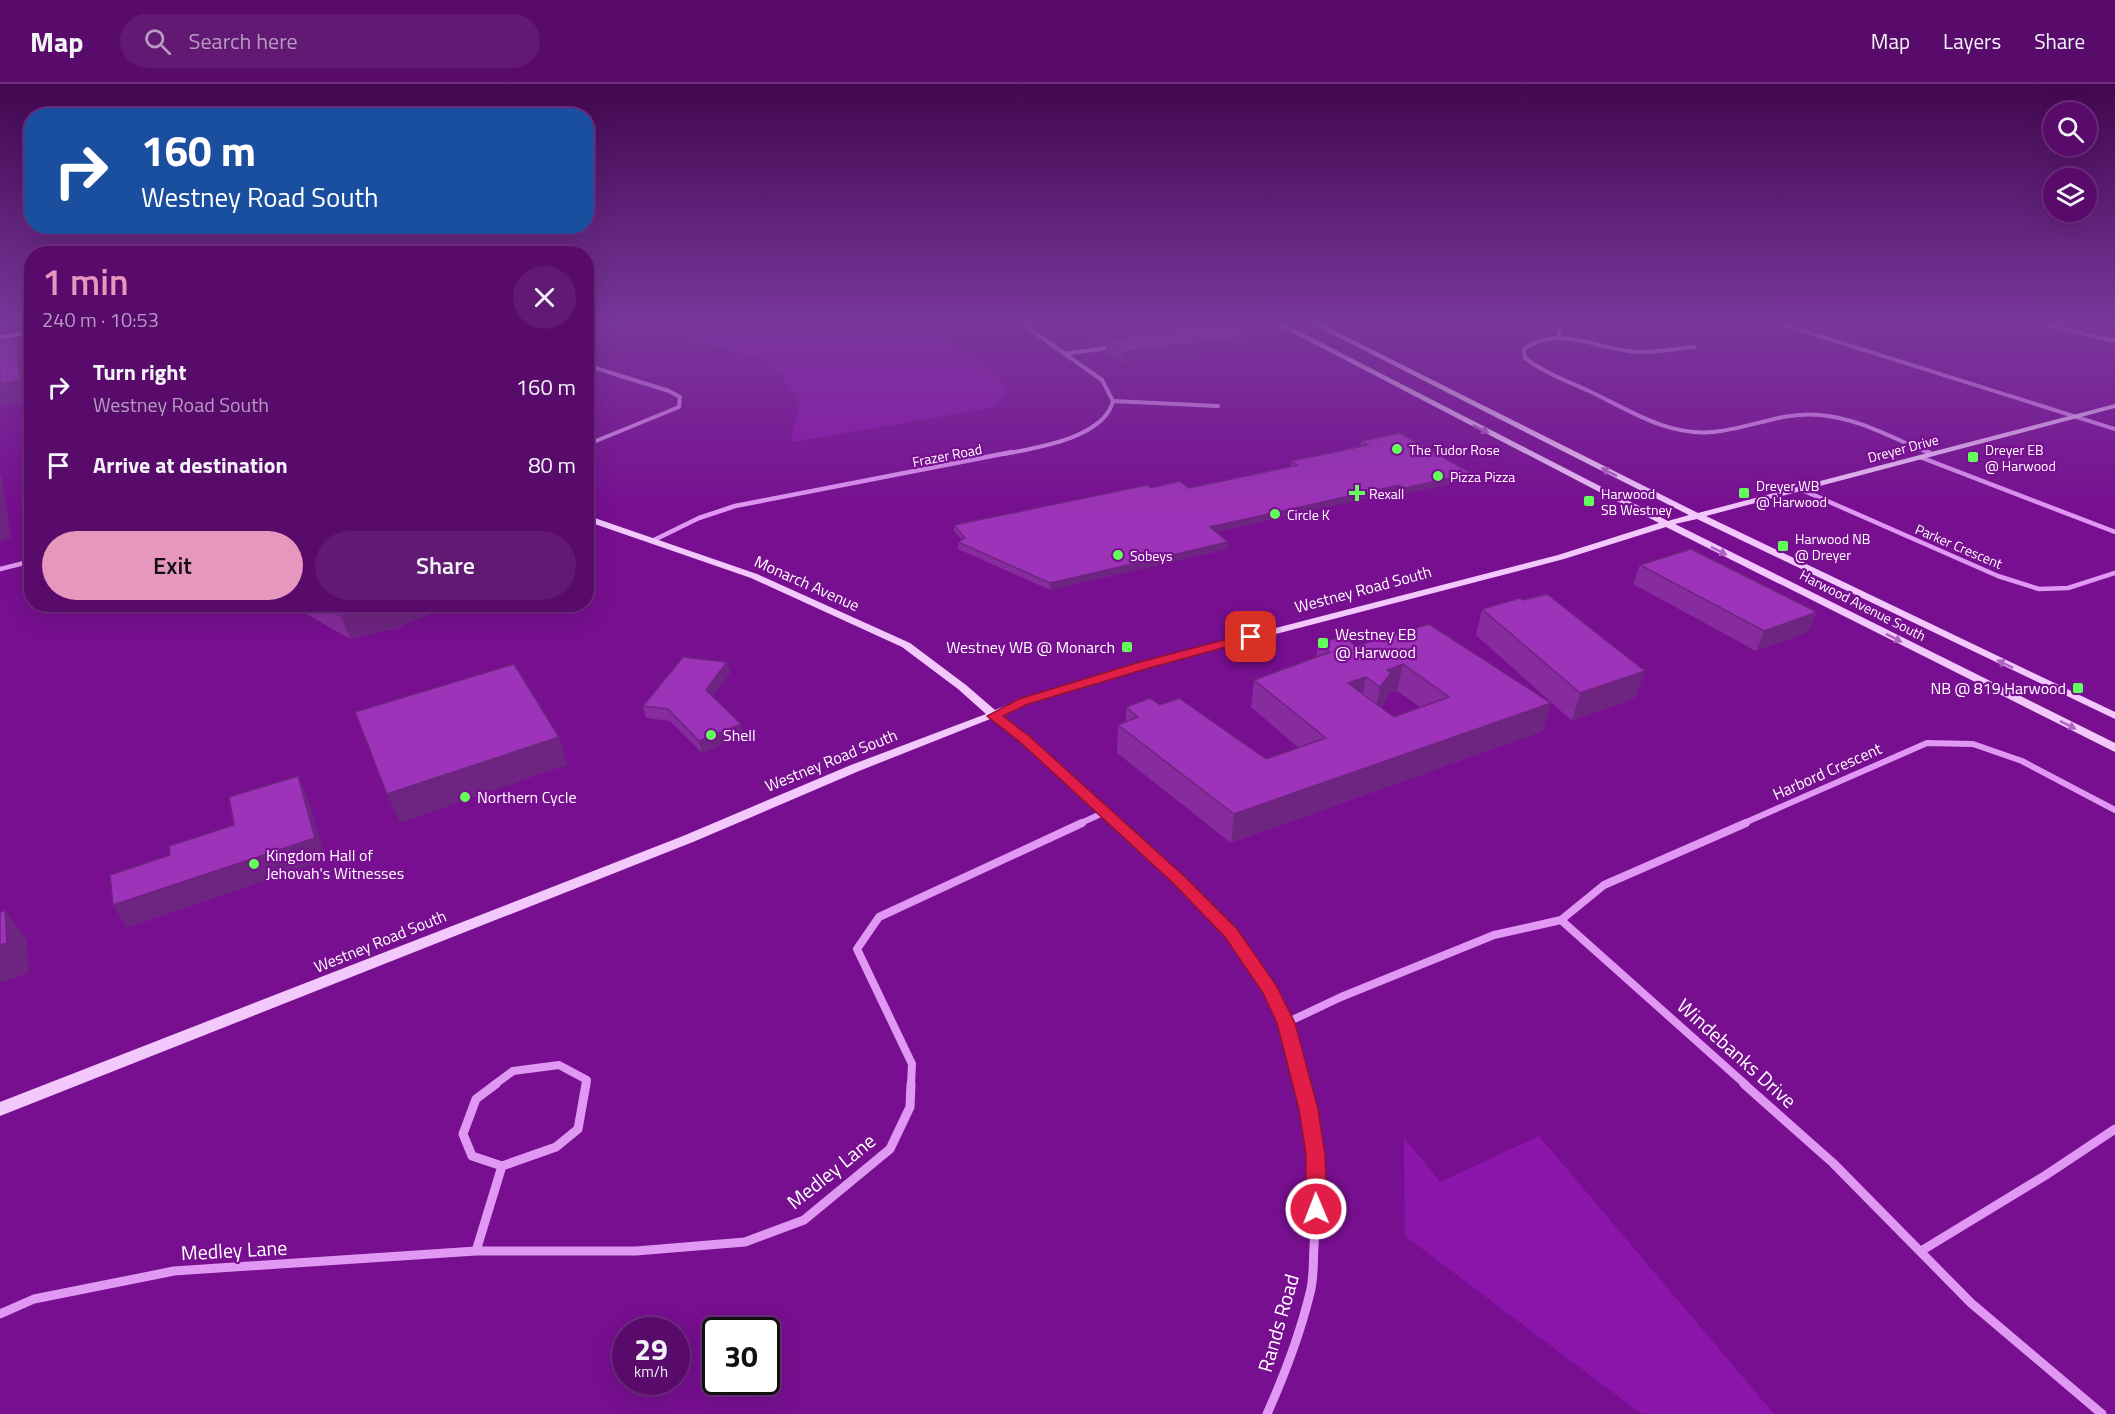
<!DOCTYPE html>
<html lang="en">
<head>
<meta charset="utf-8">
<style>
	:root { --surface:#590b6c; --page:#621974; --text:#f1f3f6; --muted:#b79bc2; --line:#6e2b7f; --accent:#e797bd }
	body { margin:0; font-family:"Titillium Web",sans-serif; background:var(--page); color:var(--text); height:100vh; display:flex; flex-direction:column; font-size:22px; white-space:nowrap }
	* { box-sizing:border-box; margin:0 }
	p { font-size:20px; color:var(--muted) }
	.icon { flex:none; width:33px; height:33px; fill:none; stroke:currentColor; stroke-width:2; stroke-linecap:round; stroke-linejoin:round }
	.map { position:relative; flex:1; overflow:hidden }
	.drawer { position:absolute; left:24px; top:162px; width:570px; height:366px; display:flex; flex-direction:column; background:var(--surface); border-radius:24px; box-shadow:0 6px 24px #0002,0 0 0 2px var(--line) }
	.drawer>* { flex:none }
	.hud { position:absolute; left:24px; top:24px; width:570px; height:126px; border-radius:24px; box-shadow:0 6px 24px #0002,0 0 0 2px var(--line); background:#1a4fa0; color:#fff; overflow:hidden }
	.tools { position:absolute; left:2043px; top:18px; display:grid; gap:12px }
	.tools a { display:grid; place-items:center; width:54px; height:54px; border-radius:50%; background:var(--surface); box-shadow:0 6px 24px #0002,0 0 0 2px var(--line); font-size:30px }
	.speed { position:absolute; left:612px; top:1233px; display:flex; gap:12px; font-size:30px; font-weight:700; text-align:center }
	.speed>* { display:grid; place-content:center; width:78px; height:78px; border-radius:50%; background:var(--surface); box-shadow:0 6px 24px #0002,0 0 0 2px var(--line); line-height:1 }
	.speed small { font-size:15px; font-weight:400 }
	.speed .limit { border:3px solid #111; border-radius:9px; background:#fff; color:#111 }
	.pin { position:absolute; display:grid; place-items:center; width:51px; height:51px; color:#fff; margin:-26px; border-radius:12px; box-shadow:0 3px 9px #0006 }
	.me { position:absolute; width:66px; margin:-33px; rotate:359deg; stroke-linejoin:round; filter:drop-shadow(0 0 4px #0008) }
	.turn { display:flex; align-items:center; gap:21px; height:126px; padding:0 18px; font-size:27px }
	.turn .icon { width:78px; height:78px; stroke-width:2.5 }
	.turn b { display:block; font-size:42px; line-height:51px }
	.round { display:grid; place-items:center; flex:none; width:63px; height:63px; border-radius:32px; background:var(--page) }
	.headline { display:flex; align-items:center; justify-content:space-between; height:102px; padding:0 18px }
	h1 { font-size:36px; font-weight:600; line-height:45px; color:var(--accent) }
	.action { display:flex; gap:12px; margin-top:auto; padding:12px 18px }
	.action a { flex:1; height:69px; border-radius:36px; background:var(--accent); color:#111; font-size:24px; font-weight:600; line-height:69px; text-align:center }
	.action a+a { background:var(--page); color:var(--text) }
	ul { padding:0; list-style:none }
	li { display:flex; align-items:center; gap:18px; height:78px; padding:0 18px }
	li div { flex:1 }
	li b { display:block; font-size:22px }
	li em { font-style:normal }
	header { display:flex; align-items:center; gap:36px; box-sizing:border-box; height:84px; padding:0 30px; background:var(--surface); border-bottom:2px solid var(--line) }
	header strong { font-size:28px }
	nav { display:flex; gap:33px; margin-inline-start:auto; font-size:21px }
	.search { width:420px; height:54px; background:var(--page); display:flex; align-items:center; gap:15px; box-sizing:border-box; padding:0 21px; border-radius:33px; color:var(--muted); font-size:22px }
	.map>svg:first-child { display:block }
</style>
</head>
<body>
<header>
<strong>Map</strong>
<div class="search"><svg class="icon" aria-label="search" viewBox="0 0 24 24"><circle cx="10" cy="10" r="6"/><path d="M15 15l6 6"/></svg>Search here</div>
<nav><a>Map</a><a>Layers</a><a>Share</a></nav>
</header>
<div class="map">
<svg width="2115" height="1330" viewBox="0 0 2115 1330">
	<rect width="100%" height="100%" fill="#770f90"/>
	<path fill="#8c16ab" d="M929 239 952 262 1001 295 1006 310 995 323 794 358 791 350 800 322 794 307 765 276 635 240H586Z
		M1539 1052 1774 1330H1642L1405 1152 1404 1054 1440 1098Z"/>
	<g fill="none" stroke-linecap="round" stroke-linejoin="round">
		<path stroke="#e198f4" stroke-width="4" d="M1778 239 2115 345
			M2039 239 2115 257
			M1558 252 1562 239
			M1694 263C1672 265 1650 270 1628 267 1594 263 1555 241 1524 265L1525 274C1545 289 1567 297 1589 307 1629 326 1667 352 1713 348 1749 345 1783 327 1820 331 1859 334 1896 356 1931 370
			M1064 270 1114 263
			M586 281 669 307 680 313 679 323 586 361
			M1113 317 1218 322
			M1004 370C1036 364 1104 354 1113 317L1102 296 1021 239"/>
		<path stroke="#e198f4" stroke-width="4.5" d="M1928 368 1932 370
			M1920 373 2115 448
			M1800 405 1998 492 2039 505 2068 504 2115 489
			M654 456 699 434 735 422 1012 368
			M0 485 32 477"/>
		<path stroke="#e198f4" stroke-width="6" d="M994 631 1025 655 1119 740
			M1079 740 1105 728
			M1742 740 1927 659 1973 660 2022 677 2115 726"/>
		<path stroke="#e198f4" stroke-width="8" d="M1117 739C1177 793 1258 862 1286 939 1293 959 1297 981 1303 1001
			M1561 836 1746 1001
			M1286 939 1341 913 1494 851 1561 836 1604 801 1746 739
			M494 1001 513 987 559 981 587 996 586 1001
			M911 1001 912 980 857 865 879 833 1082 739"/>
		<path stroke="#e198f4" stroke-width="9" d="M496 1000 476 1015 463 1050 472 1072 502 1082
			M1744 1000 1833 1079 1971 1219 2102 1330
			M502 1082 556 1063 578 1045 586 1000
			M476 1167 502 1082
			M1921 1167 2046 1091 2115 1045
			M0 1230 34 1215 174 1187 476 1167H636L745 1158 804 1136 890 1065 910 1023 911 1000
			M1267 1330C1284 1292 1300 1250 1310 1209 1314 1195 1313 1178 1314 1163 1317 1106 1317 1056 1302 1000"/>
		<path fill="#f3c8fd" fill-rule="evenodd" d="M1274 239H1283L1668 437 1689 431 1310 239H1319L1698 429 2115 320V324L1706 432 2115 628V635L1697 435 1675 440 2115 659V668L1666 443 1564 475 1149 583 1028 620 859 687 693 758 0 1032V1018L683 752 851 681 986 630 958 605 902 563 751 494 586 437V431L757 490 910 559 966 601 995 626 1020 616 1141 579 1558 471 1659 439Z
			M32 246V250L0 255V251Z"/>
	</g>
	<path fill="#872c9e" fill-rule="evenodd" d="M1064 239H1165V248L1175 246 1168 242V239H1227L1251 262 1122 279 1106 268V259L1096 261Z
		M1361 357 1470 395 1403 410 1398 407 1216 448 1228 465 1050 506 958 465V458L962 456 954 447V441L1151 404H1189L1291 383V377L1361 363Z
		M1640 481 1817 528 1808 548 1756 567 1633 500Z
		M289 520H451L398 544 350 555Z
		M471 520H525L520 523 495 529Z
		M1482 525 1645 587 1635 614 1572 637 1476 551Z
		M1318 560 1356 562 1551 619 1543 647 1231 759 1117 669 1118 641 1126 638V623L1160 621 1266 675 1299 664 1251 623 1254 596 1316 574ZM1397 607 1420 623 1394 633 1381 623 1386 616 1387 611Z
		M727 578 730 589 712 613 741 640 744 652 702 669 670 637 646 634 643 622Z"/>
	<path fill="#6e2481" d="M1166 240 1165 250 1106 257V259L1096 261V251Z
		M1252 252 1251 262 1122 279V268Z
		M16 254 27 274 31 317 0 323V300Z
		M1471 389 1470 395 1403 410 1405 404Z
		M0 391 3 396 11 454 0 457Z
		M1399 401 1398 407 1209 450 1210 443Z
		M1228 458V465L1050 506V499Z
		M392 520H451L398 544 350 555 341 532Z
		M492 520H525L520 523 495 529Z
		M1817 528 1808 548 1756 567 1764 547Z
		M727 578 730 589 708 618 706 606Z
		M1403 580 1397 607 1387 611 1386 616 1375 630 1380 603 1387 586Z
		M1645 587 1635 614 1572 637 1580 609Z
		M1366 593 1361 620 1348 599Z
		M1551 619 1543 647 1231 759 1234 730Z
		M741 640 744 652 702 669 699 657Z
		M559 653 567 681 400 739 387 710Z
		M298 692 308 714 326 776 127 844 113 821 315 754Z
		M5 826 27 856 29 889 0 899V861Z"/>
	<path fill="#9d33b8" stroke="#6e2481" stroke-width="1.5" fill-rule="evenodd" d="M1079 239H1165L1166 240 1096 251Z
		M1180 239H1227L1252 252 1122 268 1106 257 1179 246Z
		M16 254 20 296 0 300V257Z
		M1400 349 1471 389 1405 404 1399 401 1210 443 1228 458 1050 499 958 458 965 454 954 441 1147 401 1151 404 1180 397 1189 404 1298 381 1291 377 1368 361 1361 357Z
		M1691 465 1817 528 1764 547 1640 481Z
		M1547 510 1645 587 1580 609 1482 525 1520 514 1523 516Z
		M320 520H392L341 532Z
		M1429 540 1551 619 1234 730 1118 641 1138 633 1126 623 1150 614 1160 621 1179 614 1266 675 1326 654 1254 596 1330 568 1318 560 1342 552 1356 562ZM1403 580 1449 613 1394 633 1348 599 1366 593 1380 603 1391 589 1387 586Z
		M683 573 727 578 706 606 741 640 699 657 668 625 643 622Z
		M514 580 559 653 387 710 355 628Z
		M298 692 315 754 113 821 110 791 170 771 169 762 234 741 229 713Z
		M5 826 7 859 0 861V828Z"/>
	<defs><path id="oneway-solid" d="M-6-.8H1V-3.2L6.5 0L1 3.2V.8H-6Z" transform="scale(1.5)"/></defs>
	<g fill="#af62c1">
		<use href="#oneway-solid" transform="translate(1481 345) rotate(26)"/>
		<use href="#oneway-solid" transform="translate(1609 388) rotate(-153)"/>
		<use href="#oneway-solid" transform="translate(1719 467) rotate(27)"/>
		<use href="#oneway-solid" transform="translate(1894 554) rotate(27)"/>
		<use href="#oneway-solid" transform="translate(2005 580) rotate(-154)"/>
		<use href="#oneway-solid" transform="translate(2068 641) rotate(27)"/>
	</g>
	<linearGradient id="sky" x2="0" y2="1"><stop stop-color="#41084f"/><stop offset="0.56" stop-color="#79379c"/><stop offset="1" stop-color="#79379c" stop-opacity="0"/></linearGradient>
	<rect width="2115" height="426" fill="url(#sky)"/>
	<path fill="#e11d48" stroke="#92132f" stroke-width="1.5" d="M1251 549 1257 553 1255 555 1149 584 1028 620 1003 632 1029 652 1184 792 1237 845 1276 901 1295 939 1318 1025 1325 1071 1327 1125 1324 1132 1316 1135 1309 1132 1306 1125V1071L1299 1025 1277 939 1263 909 1225 853 1173 799 1020 658 987 632 1019 615 1140 578Z"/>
	<g fill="#62ff5b" stroke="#770f90" stroke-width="2">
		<circle cx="1397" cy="365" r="6"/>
		<rect x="1967" y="367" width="12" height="12" rx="3"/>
		<circle cx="1438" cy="392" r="6"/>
		<path d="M1354 400h6v6h6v6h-6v6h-6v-6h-6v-6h6z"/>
		<rect x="1738" y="403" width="12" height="12" rx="3"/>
		<rect x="1583" y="411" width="12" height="12" rx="3"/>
		<circle cx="1275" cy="430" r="6"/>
		<rect x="1777" y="456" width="12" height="12" rx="3"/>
		<circle cx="1118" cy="471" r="6"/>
		<rect x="1317" y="553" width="12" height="12" rx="3"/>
		<rect x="1121" y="557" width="12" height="12" rx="3"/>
		<rect x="2072" y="598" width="12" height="12" rx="3"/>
		<circle cx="711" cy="651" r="6"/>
		<circle cx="465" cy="713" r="6"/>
		<circle cx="254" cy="780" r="6"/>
	</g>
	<g text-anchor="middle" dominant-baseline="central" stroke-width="4.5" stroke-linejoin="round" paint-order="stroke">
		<g font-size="14" fill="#fff" stroke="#770f90">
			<text transform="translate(1903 364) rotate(-15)">Dreyer Drive</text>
			<text transform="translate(947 371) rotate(-11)">Frazer Road</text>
			<text transform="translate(1959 462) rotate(23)">Parker Crescent</text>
			<text transform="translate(1863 521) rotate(27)">Harwood Avenue South</text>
		</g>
		<g font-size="14" fill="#fff" stroke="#770f90" text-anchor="start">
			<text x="1409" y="365">The Tudor Rose</text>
			<text x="1985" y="365">Dreyer EB<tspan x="1985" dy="16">@ Harwood</tspan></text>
			<text x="1450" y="392">Pizza Pizza</text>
			<text x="1756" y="401">Dreyer WB<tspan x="1756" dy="16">@ Harwood</tspan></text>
			<text x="1369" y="409">Rexall</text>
			<text x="1601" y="409">Harwood<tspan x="1601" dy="16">SB Westney</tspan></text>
			<text x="1287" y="430">Circle K</text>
			<text x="1795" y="454">Harwood NB<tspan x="1795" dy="16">@ Dreyer</tspan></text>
			<text x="1130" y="471">Sobeys</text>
		</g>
		<g font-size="16" fill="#fff" stroke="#770f90">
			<text transform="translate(807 499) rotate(24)">Monarch Avenue</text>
			<text transform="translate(1363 505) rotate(-15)">Westney Road South</text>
			<text transform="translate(831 676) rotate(-22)">Westney Road South</text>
			<text transform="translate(1827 687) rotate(-24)">Harbord Crescent</text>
			<text transform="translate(380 857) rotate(-22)">Westney Road South</text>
		</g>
		<g font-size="16" fill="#fff" stroke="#770f90" text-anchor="start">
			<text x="1335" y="550">Westney EB<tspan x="1335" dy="18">@ Harwood</tspan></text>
			<text x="1115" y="563" text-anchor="end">Westney WB @ Monarch</text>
			<text x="2066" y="604" text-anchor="end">NB @ 819 Harwood</text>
			<text x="723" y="651">Shell</text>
			<text x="477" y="713">Northern Cycle</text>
			<text x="266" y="771">Kingdom Hall of<tspan x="266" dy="18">Jehovah's Witnesses</tspan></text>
		</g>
		<g font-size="20" fill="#fff" stroke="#770f90">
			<text transform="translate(1737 969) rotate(42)">Windebanks Drive</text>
			<text transform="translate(831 1087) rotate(-39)">Medley Lane</text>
			<text transform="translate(234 1166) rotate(-3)">Medley Lane</text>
			<text transform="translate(1278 1239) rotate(-74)">Rands Road</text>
		</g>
	</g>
</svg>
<div class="tools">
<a><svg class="icon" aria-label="search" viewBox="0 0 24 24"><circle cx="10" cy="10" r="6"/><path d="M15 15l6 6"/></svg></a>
<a><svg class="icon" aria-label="layers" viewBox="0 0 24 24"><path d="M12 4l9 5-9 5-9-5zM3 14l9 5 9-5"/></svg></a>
</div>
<div class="speed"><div>29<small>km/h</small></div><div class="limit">30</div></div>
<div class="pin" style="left:1251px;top:553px;background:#d93025"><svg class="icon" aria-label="arrive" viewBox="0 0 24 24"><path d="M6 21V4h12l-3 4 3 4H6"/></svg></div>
<svg class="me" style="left:1316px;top:1125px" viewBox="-20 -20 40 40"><circle r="17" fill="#e11d48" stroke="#fff" stroke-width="3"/><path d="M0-11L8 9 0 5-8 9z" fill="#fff"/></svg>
<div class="hud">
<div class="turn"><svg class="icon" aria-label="right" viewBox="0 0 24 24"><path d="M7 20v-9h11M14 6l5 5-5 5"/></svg><div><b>160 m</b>Westney Road South</div></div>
</div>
<section class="drawer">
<div class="headline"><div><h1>1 min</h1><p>240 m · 10:53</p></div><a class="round"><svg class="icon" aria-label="close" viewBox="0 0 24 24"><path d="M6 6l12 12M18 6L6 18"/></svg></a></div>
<ul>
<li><svg class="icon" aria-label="right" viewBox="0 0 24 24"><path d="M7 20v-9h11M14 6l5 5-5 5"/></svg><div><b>Turn right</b><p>Westney Road South</p></div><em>160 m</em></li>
<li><svg class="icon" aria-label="arrive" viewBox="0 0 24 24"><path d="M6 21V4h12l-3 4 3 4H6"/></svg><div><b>Arrive at destination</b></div><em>80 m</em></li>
</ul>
<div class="action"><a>Exit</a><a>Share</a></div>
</section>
</div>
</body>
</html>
